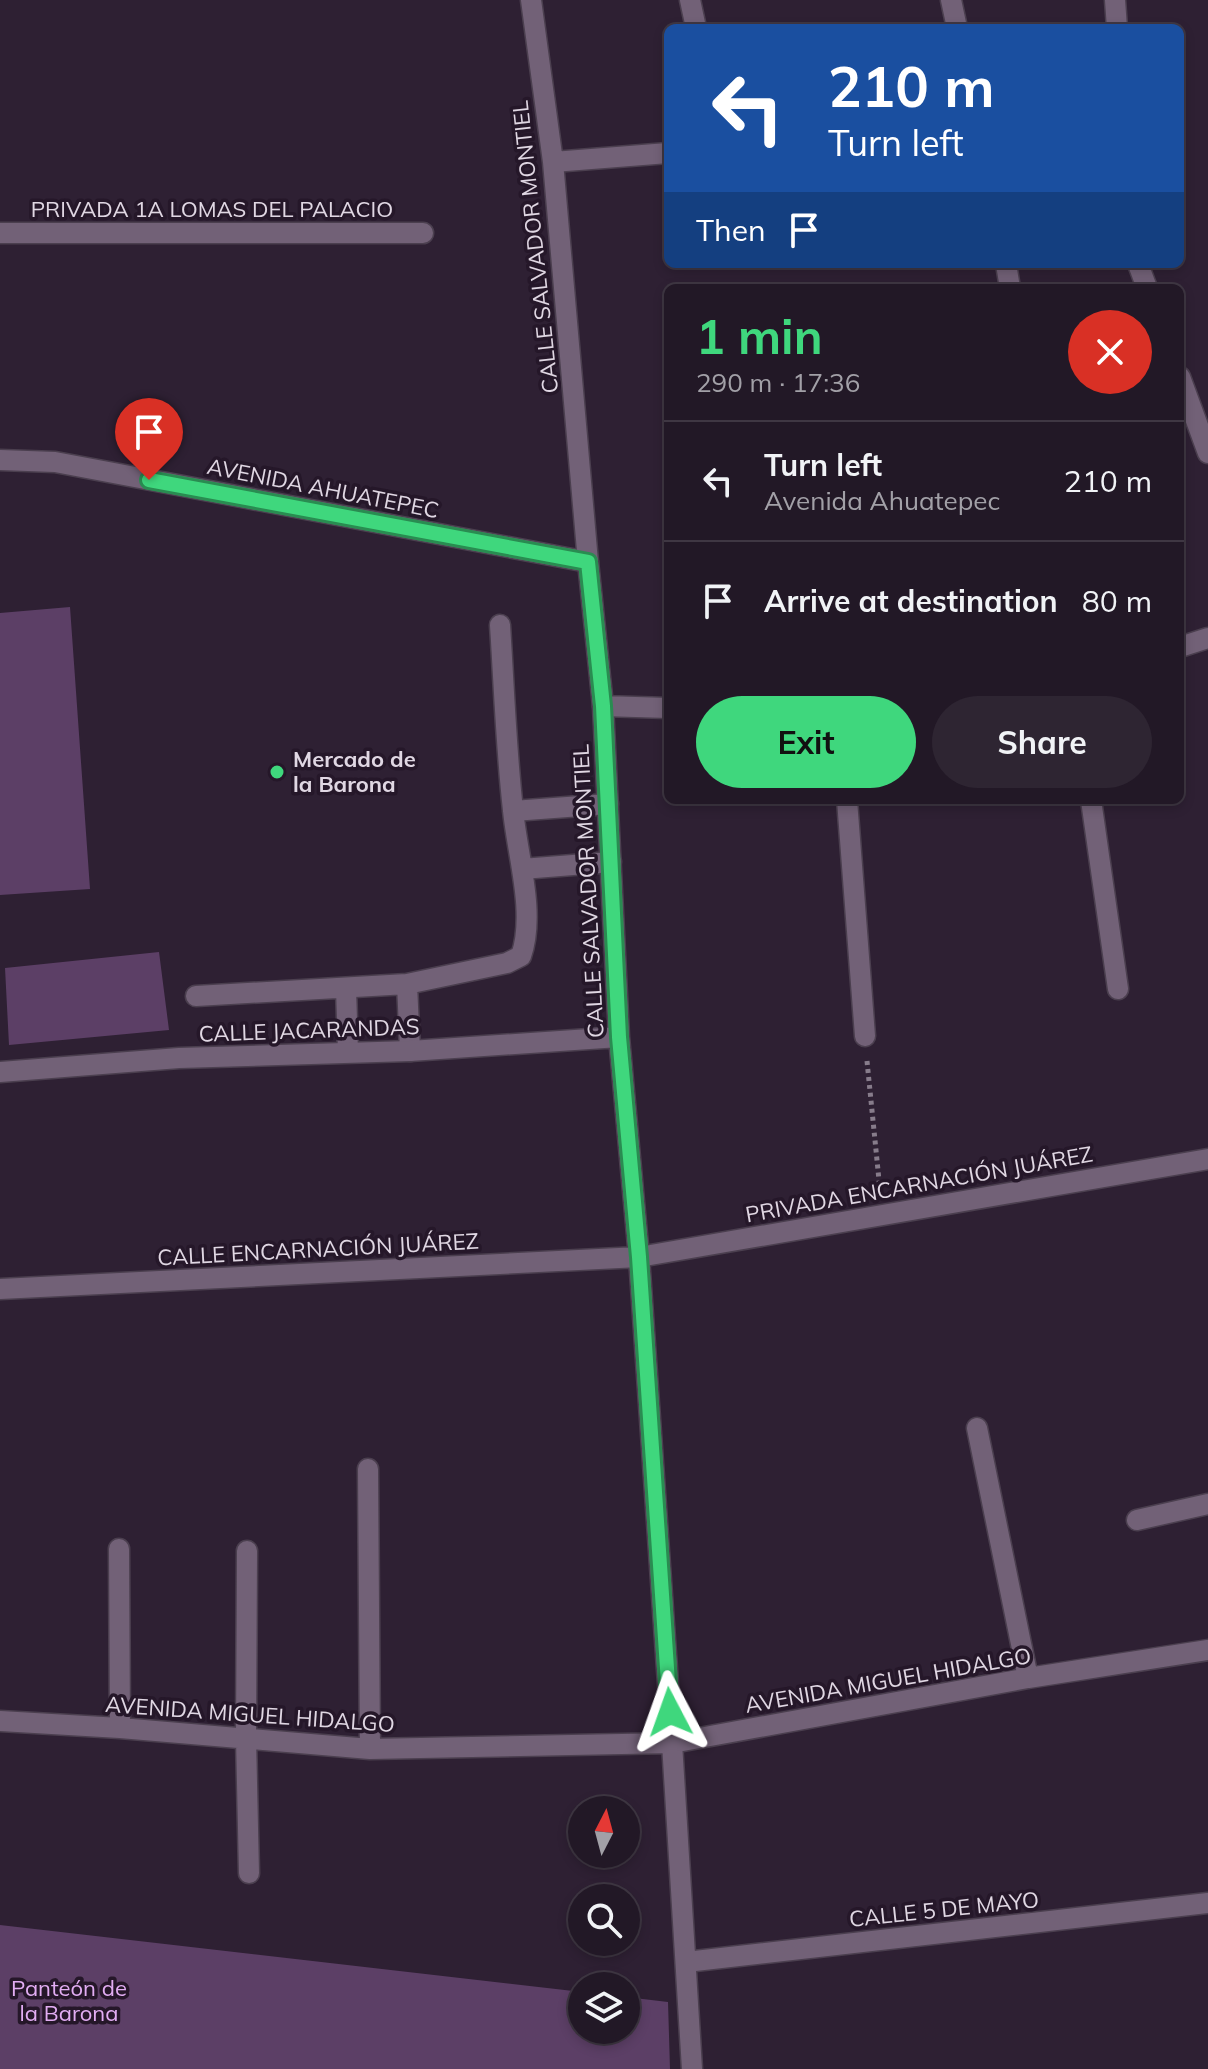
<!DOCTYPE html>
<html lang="en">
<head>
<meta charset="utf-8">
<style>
	:root { --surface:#221826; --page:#2e2532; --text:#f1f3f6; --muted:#a2a0a7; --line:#3f3743; --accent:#3fd77d }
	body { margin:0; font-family:Mulish,sans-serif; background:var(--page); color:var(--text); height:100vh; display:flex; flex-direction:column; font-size:30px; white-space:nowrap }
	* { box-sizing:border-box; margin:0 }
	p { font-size:26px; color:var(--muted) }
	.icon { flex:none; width:44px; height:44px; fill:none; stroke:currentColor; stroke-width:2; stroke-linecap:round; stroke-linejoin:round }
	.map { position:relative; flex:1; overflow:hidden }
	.panel { position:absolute; left:664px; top:284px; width:520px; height:520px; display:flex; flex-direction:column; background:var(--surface); border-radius:12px; box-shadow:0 4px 12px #0003,0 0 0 2px var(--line) }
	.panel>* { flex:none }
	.banner { position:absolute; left:664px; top:24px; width:520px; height:244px; border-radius:12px; box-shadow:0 4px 12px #0003,0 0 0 2px var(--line); background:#1a4fa0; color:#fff; overflow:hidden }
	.needle { width:52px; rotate:6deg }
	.tools { position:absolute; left:568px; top:1796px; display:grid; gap:16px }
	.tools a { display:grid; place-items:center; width:72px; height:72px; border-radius:50%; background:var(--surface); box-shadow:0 4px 12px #0003,0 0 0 2px var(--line); font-size:40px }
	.pin { position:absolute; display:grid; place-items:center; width:68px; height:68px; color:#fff; margin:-82px -34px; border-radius:50% 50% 50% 0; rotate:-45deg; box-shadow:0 0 8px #0007 }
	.pin .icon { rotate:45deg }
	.me { position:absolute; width:88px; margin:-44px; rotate:356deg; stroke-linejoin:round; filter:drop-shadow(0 0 6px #0008) }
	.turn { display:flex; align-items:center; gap:28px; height:168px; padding:0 32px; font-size:36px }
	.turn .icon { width:104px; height:104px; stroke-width:2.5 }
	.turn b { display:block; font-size:56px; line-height:68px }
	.then { display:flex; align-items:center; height:76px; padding:0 32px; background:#0003; gap:16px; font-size:30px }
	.round { display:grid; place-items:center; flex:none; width:84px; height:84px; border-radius:42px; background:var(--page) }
	.summary { display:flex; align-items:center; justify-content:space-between; height:136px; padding:0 32px }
	h1 { font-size:48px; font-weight:700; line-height:60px; color:var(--accent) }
	.button { display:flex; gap:16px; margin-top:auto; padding:16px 32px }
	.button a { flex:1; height:92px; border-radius:48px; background:var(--accent); color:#111; font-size:32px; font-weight:700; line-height:92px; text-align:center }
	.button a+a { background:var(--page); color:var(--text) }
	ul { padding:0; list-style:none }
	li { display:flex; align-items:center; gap:24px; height:120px; padding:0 32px; border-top:2px solid var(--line) }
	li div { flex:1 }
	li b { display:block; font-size:30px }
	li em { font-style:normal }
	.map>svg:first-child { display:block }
</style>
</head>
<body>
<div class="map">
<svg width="1208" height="2069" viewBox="0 0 1208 2069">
	<rect width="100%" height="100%" fill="#2e2033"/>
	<path fill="#5c3f66" d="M70 607 90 889 0 895V613Z
		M159 952 169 1030 9 1045 5 968Z
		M0 1925 582 1992V2030H626V1997L668 2002 670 2069H0Z"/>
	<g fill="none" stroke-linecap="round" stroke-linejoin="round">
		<defs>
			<path id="service" d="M513 811 608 804
				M522 869 611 862
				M407 984 410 1051
				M346 988 348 1052
				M196 996 407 984 507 963 521 956C536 913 517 854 513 810 506 748 504 686 500 625"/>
			<path id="minor" d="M531 0 553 162 588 562
				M690 0 696 28
				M951 0 957 28
				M1115 0 1117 28
				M553 162 668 153
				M0 233H423
				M1006 264 1010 288
				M1138 264 1147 288
				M1180 377 1208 453
				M603 706 619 1037 639 1257 672 1743 692 2069
				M847 800 865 1036
				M1091 800 1118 989
				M0 1072 179 1058 410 1051 619 1037
				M0 1289 639 1257 1208 1159
				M977 1428 1028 1678
				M368 1469 370 1749
				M1137 1520 1208 1504
				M119 1549 120 1728
				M247 1551 246 1738 249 1873
				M0 1721 120 1728 370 1749 672 1743 1028 1678 1208 1650
				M686 1962 1208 1903"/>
			<path id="tertiary" d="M0 460 55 462 588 562 603 706 668 708
				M1180 647 1208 638"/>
		</defs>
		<use href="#service" stroke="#4b3f4f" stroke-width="23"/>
		<use href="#minor" stroke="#4b3f4f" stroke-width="23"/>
		<use href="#tertiary" stroke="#4b3f4f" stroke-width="23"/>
		<path stroke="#877c8b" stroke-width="5" stroke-dasharray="4 4" stroke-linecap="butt" d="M867 1061 880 1190"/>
		<use href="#service" stroke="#726177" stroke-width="20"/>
		<use href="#minor" stroke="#726177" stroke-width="20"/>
		<use href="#tertiary" stroke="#726177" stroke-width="20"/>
	</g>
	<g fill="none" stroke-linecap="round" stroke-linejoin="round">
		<defs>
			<path id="route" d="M149 480 588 562 603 706 619 1037 639 1257 670 1712"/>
		</defs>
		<use href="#route" stroke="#298c51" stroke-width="20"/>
		<use href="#route" stroke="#3fd77d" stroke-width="14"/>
	</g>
	<circle fill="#3fd77d" stroke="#251729" stroke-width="3" cx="277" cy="772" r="8"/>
	<g text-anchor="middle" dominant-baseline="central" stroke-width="7" stroke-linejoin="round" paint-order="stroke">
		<g font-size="22" fill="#e0d7e3" stroke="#251729">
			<text x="212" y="209">PRIVADA 1A LOMAS DEL PALACIO</text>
			<text transform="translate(535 247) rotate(-96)">CALLE SALVADOR MONTIEL</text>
			<text transform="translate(323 488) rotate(11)">AVENIDA AHUATEPEC</text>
			<text transform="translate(588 891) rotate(-93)">CALLE SALVADOR MONTIEL</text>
			<text transform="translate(309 1030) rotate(-2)">CALLE JACARANDAS</text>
			<text transform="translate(919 1184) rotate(-10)">PRIVADA ENCARNACIÓN JUÁREZ</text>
			<text transform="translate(318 1249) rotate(-3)">CALLE ENCARNACIÓN JUÁREZ</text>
			<text transform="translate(888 1680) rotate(-10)">AVENIDA MIGUEL HIDALGO</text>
			<text transform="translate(250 1714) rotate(4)">AVENIDA MIGUEL HIDALGO</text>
			<text transform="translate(944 1909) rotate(-6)">CALLE 5 DE MAYO</text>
		</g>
		<g font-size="22" font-weight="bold" fill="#e0d7e3" stroke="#251729" text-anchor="start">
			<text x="293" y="759">Mercado de<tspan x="293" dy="25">la Barona</tspan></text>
		</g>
		<g font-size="22" fill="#e2adf3" stroke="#251729">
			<text x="69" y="1988">Panteón de<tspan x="69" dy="25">la Barona</tspan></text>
		</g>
	</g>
</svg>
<div class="tools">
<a><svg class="needle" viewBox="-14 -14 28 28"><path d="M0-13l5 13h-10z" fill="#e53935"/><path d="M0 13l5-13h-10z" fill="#a2a0a7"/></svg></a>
<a><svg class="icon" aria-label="search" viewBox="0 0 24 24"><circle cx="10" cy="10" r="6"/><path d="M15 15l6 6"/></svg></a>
<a><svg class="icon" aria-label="layers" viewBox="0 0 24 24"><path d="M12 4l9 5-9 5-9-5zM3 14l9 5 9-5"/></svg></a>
</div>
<div class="pin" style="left:149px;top:480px;background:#d93025"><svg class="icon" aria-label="arrive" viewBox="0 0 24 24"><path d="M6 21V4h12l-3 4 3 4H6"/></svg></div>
<svg class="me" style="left:670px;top:1712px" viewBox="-20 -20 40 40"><path d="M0-17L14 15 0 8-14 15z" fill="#3fd77d" stroke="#fff" stroke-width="4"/></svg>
<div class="banner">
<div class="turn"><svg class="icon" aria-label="left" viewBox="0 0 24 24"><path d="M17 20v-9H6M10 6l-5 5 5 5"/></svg><div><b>210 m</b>Turn left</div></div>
<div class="then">Then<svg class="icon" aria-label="arrive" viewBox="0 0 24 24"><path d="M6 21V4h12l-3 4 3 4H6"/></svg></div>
</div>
<section class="panel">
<div class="summary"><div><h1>1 min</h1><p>290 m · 17:36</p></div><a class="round" style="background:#d93025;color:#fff"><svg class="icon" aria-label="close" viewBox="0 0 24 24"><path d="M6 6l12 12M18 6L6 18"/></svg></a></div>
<ul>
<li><svg class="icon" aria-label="left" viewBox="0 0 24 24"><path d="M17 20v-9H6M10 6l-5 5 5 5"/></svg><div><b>Turn left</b><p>Avenida Ahuatepec</p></div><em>210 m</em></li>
<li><svg class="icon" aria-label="arrive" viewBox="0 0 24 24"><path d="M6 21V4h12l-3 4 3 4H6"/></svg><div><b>Arrive at destination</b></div><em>80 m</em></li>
</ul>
<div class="button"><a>Exit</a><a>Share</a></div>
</section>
</div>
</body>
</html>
